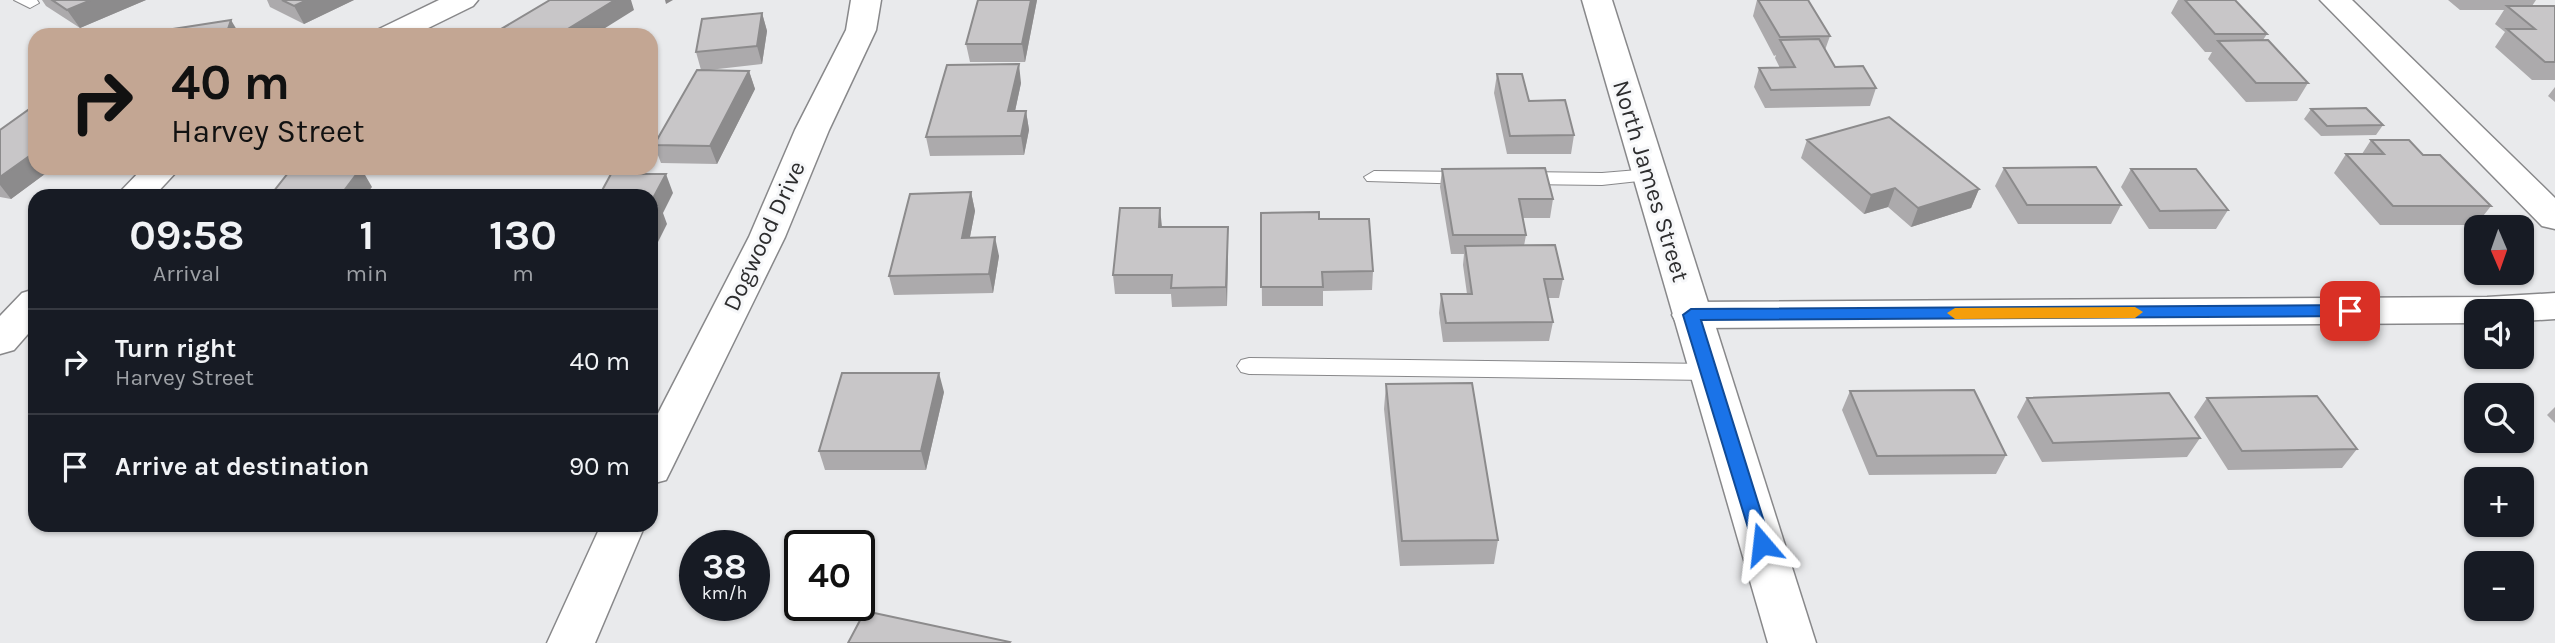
<!DOCTYPE html>
<html lang="en">
<head>
<meta charset="utf-8">
<style>
	:root { --surface:#171b24; --page:#242831; --text:#f1f3f6; --muted:#9ea1a6; --line:#363941 }
	body { margin:0; font-family:Karla,sans-serif; background:var(--page); color:var(--text); height:100vh; display:flex; flex-direction:column; font-size:26px; white-space:nowrap }
	* { box-sizing:border-box; margin:0 }
	p { font-size:23px; color:var(--muted) }
	.icon { flex:none; width:38px; height:38px; fill:none; stroke:currentColor; stroke-width:2; stroke-linecap:round; stroke-linejoin:round }
	.map { position:relative; flex:1; overflow:hidden }
	.side { position:absolute; left:28px; top:189px; width:630px; height:343px; display:flex; flex-direction:column; background:var(--surface); border-radius:21px; box-shadow:0 2px 5px #0004 }
	.side>* { flex:none }
	.top-card { position:absolute; left:28px; top:28px; width:630px; height:147px; border-radius:21px; box-shadow:0 2px 5px #0004; background:#c3a693; color:#111; overflow:hidden }
	.needle { width:46px; rotate:178deg }
	.tools { position:absolute; left:2464px; top:215px; display:grid; gap:14px }
	.tools a { display:grid; place-items:center; width:70px; height:70px; border-radius:14px; background:var(--surface); box-shadow:0 2px 5px #0004; font-size:35px }
	.speed { position:absolute; left:679px; top:530px; display:flex; gap:14px; font-size:35px; font-weight:700; text-align:center }
	.speed>* { display:grid; place-content:center; width:91px; height:91px; border-radius:50%; background:var(--surface); box-shadow:0 2px 5px #0004; line-height:1 }
	.speed small { font-size:18px; font-weight:400 }
	.speed .limit { border:4px solid #111; border-radius:10px; background:#fff; color:#111 }
	.pin { position:absolute; display:grid; place-items:center; width:60px; height:60px; color:#fff; margin:-30px; border-radius:14px; box-shadow:0 4px 10px #0006 }
	.me { position:absolute; width:77px; margin:-38px; rotate:343deg; stroke-linejoin:round; filter:drop-shadow(0 0 5px #0008) }
	.turn { display:flex; align-items:center; gap:24px; height:147px; padding:0 28px; font-size:32px }
	.turn .icon { width:91px; height:91px; stroke-width:2.5 }
	.turn b { display:block; font-size:49px; line-height:60px }
	.eta { display:flex; justify-content:space-evenly; align-items:center; height:119px; text-align:center }
	.eta b { font-size:42px; font-weight:700; line-height:49px }
	ul { padding:0; list-style:none }
	li { display:flex; align-items:center; gap:21px; height:105px; padding:0 28px; border-top:2px solid var(--line) }
	li div { flex:1 }
	li b { display:block; font-size:26px }
	li em { font-style:normal }
	.map>svg:first-child { display:block }
</style>
</head>
<body>
<div class="map">
<svg width="2555" height="643" viewBox="0 0 2555 643">
	<rect width="100%" height="100%" fill="#e9eaec"/>
	<g fill="none" stroke-linecap="round" stroke-linejoin="round">
		<defs>
			<path id="lane" d="M14 0H37L39 3 30 8Z
				M1650 169 1660 175 1657 179 1602 185 1517 184 1507 178 1517 172 1602 173Z
				M1374 171 1472 172 1482 178 1472 184 1367 181 1364 177Z
				M1249 358 1709 364 1717 366 1721 372 1717 378 1709 380 1249 374 1241 372 1237 366 1241 360Z"/>
			<path id="street" d="M439 0H478L473 6 414 35H375L379 29Z
				M851 0H881L876 30 829 130 785 237 672 468 666 480 651 484V427L749 237 795 130 846 30Z
				M2320 0H2352L2555 198V229L2542 226Z
				M143 168H180L154 196H116Z
				M35 289V326L14 350 0 354V316L22 293Z
				M2555 293V319L2522 321V312H2476V323L1691 328 1677 324 1672 315 1677 306 1691 302 2487 297Z
				M601 525H645L595 643H547Z"/>
			<path id="secondary" d="M1582 0H1612L1816 643H1768Z"/>
		</defs>
		<use href="#lane" stroke="#88888a" stroke-width="2"/>
		<use href="#street" stroke="#88888a" stroke-width="3"/>
		<use href="#secondary" stroke="#88888a" stroke-width="3"/>
		<use href="#lane" fill="#fff" fill-rule="evenodd"/>
		<use href="#street" fill="#fff" fill-rule="evenodd"/>
		<use href="#secondary" fill="#fff" fill-rule="evenodd"/>
	</g>
	<path fill="#acaaac" d="M42 0H146L80 28 46 6Z
		M267 0H354L304 24 270 7Z
		M978 0H1037L1025 62H970L966 44Z
		M1757 0H1808L1830 36 1825 50 1835 67 1876 88 1870 106 1765 108 1754 87 1759 68H1780L1775 58 1776 55 1774 56 1753 16Z
		M2178 0H2235L2267 34 2263 40 2308 83 2297 101 2246 102 2208 59 2212 52H2205L2171 13Z
		M2448 0H2536L2532 6H2555V80H2532L2495 47 2505 32 2495 24 2504 10H2460Z
		M762 13 767 31 762 64 709 70 749 71 755 89 717 164 661 163 654 145 701 70 696 52Z
		M1497 74 1574 135 1571 154H1507L1494 93Z
		M1021 83 1015 111H1026L1029 130 1024 155 930 156 926 137Z
		M2555 87V102L2548 96Z
		M2311 109 2383 125 2376 135 2321 136 2304 119Z
		M0 130 35 168H53L11 199 0 197Z
		M1807 140 1979 189 1971 208 1911 227 1888 207 1864 214 1801 158Z
		M2371 140 2423 155 2491 206 2476 225H2380L2334 173 2346 154H2362Z
		M2004 168 2121 205 2111 224H2018L1995 186Z
		M1442 169 1553 199 1550 218H1523L1526 235 1524 246 1563 279 1559 298H1548L1553 322 1549 341 1443 342 1439 313 1441 294H1467L1463 265 1464 254H1451L1440 187Z
		M2131 169 2228 210 2216 229H2149L2121 187Z
		M971 192 975 211 970 237 999 256 993 293 894 295 889 276Z
		M1261 213 1319 219 1373 271 1372 290 1323 291V306H1262Z
		M1162 227H1228L1227 306 1172 307 1171 294H1115L1113 275Z
		M1386 384 1498 540 1494 564 1400 566 1384 409Z
		M1850 391 2006 455 1996 474 1869 475 1842 410Z
		M944 392 926 470H825L819 451Z
		M2027 398 2200 438 2187 457 2042 462 2017 417Z
		M2207 398 2357 449 2342 468 2228 470 2194 417Z
		M2555 407V423L2547 415Z"/>
	<path fill="#8c8b8c" d="M91 0H146L80 28 67 10Z
		M307 0H354L304 24 294 6Z
		M615 0H631L634 10 594 35H558Z
		M665 0H673L666 4Z
		M1031 0H1037L1025 62 1022 44Z
		M762 13 767 31 762 64 757 46Z
		M231 20 240 35H226Z
		M1019 64 1021 83 1011 130 1008 111Z
		M749 71 755 89 717 164 710 146Z
		M1026 111 1029 130 1024 155 1021 136Z
		M35 152V168H53L11 199 0 185V177Z
		M361 168 372 187 365 196H340Z
		M666 174 673 193 663 213 667 224 651 256V202Z
		M1895 188 1888 207 1864 214 1871 195Z
		M1979 189 1971 208 1911 227 1918 208Z
		M971 192 975 211 966 257 962 238Z
		M1160 208 1162 227 1160 246 1159 227Z
		M1228 227V246L1227 306 1226 287Z
		M995 237 999 256 993 293 989 274Z
		M939 373 944 392 926 470 921 451Z"/>
	<path fill="#c8c6c8" stroke="#8c8b8c" stroke-width="2" d="M52 0H91L67 10Z
		M282 0H307L294 6Z
		M550 0H615L558 35H491Z
		M978 0H1031L1022 44H966Z
		M1758 0H1808L1830 36 1780 37Z
		M2185 0H2235L2267 34H2215Z
		M2507 6H2555V62H2545L2507 29H2535Z
		M762 13 757 46 696 52 702 19Z
		M231 20 226 35H134Z
		M1819 39 1835 67 1863 66 1876 88 1771 90 1759 68 1795 67 1780 40Z
		M2268 40 2308 83H2256L2218 41Z
		M1019 64 1008 111H1026L1021 136 926 137 947 65Z
		M697 70 749 71 710 146 654 145Z
		M1497 74H1522L1529 101 1565 100 1574 135 1510 136Z
		M35 105V152L0 177V130Z
		M2366 108 2383 125 2327 126 2311 109Z
		M1889 117 1979 189 1918 208 1895 188 1871 195 1807 140Z
		M2371 140H2409L2423 155H2440L2491 206H2393L2346 154H2384Z
		M2096 167 2121 205H2027L2004 168Z
		M292 168H361L340 196H270Z
		M1545 168 1553 199H1519L1526 235H1453L1442 169Z
		M2131 169H2196L2228 210 2160 211Z
		M611 174H666L651 202V196H599Z
		M971 192 962 238 995 237 989 274 889 276 910 194Z
		M651 205H660L651 222Z
		M1120 208H1160L1159 227H1228L1226 287 1171 288 1172 275H1113Z
		M1319 212V219H1369L1373 271 1322 272 1323 287H1261V213Z
		M1555 245 1563 279H1544L1553 322 1446 323 1441 294H1472L1465 246Z
		M842 373H939L921 451H819Z
		M1472 383 1498 540 1402 541 1386 384Z
		M1974 390 2006 455 1877 456 1850 391Z
		M2169 393 2200 438 2053 443 2027 398Z
		M2317 396 2357 449 2242 451 2207 398Z
		M865 611 1010 642 1009 643H848Z"/>
	<path fill="#1a73e8" stroke="#114b97" stroke-width="2" d="M2350 305 2358 311 2350 316 1701 320 1771 544 1762 552 1753 544 1683 315 1691 309Z"/>
	<path fill="#f59e0b" d="M2135 307 2143 312 2135 318 1955 319 1947 313 1955 308Z"/>
	<g text-anchor="middle" dominant-baseline="central" stroke-width="6" stroke-linejoin="round" paint-order="stroke">
		<g font-size="24" fill="#2d2d2e" stroke="#f6f7f9">
			<text transform="translate(1651 181) rotate(73)">North James Street</text>
			<text transform="translate(764 236) rotate(-65)">Dogwood Drive</text>
		</g>
	</g>
</svg>
<div class="tools">
<a><svg class="needle" viewBox="-14 -14 28 28"><path d="M0-13l5 13h-10z" fill="#e53935"/><path d="M0 13l5-13h-10z" fill="#9ea1a6"/></svg></a>
<a><svg class="icon" aria-label="sound" viewBox="0 0 24 24"><path d="M4 9h4l5-4v14l-5-4H4zM17 9q2 3 0 6"/></svg></a>
<a><svg class="icon" aria-label="search" viewBox="0 0 24 24"><circle cx="10" cy="10" r="6"/><path d="M15 15l6 6"/></svg></a>
<a>+</a>
<a>−</a>
</div>
<div class="speed"><div>38<small>km/h</small></div><div class="limit">40</div></div>
<div class="pin" style="left:2350px;top:311px;background:#d93025"><svg class="icon" aria-label="arrive" viewBox="0 0 24 24"><path d="M6 21V4h12l-3 4 3 4H6"/></svg></div>
<svg class="me" style="left:1762px;top:544px" viewBox="-20 -20 40 40"><path d="M0-17L14 15 0 8-14 15z" fill="#1a73e8" stroke="#fff" stroke-width="4"/></svg>
<div class="top-card">
<div class="turn"><svg class="icon" aria-label="right" viewBox="0 0 24 24"><path d="M7 20v-9h11M14 6l5 5-5 5"/></svg><div><b>40 m</b>Harvey Street</div></div>
</div>
<section class="side">
<div class="eta">
<div><b>09:58</b><p>Arrival</p></div>
<div><b>1</b><p>min</p></div>
<div><b>130</b><p>m</p></div>
</div>
<ul>
<li><svg class="icon" aria-label="right" viewBox="0 0 24 24"><path d="M7 20v-9h11M14 6l5 5-5 5"/></svg><div><b>Turn right</b><p>Harvey Street</p></div><em>40 m</em></li>
<li><svg class="icon" aria-label="arrive" viewBox="0 0 24 24"><path d="M6 21V4h12l-3 4 3 4H6"/></svg><div><b>Arrive at destination</b></div><em>90 m</em></li>
</ul>
</section>
</div>
</body>
</html>
